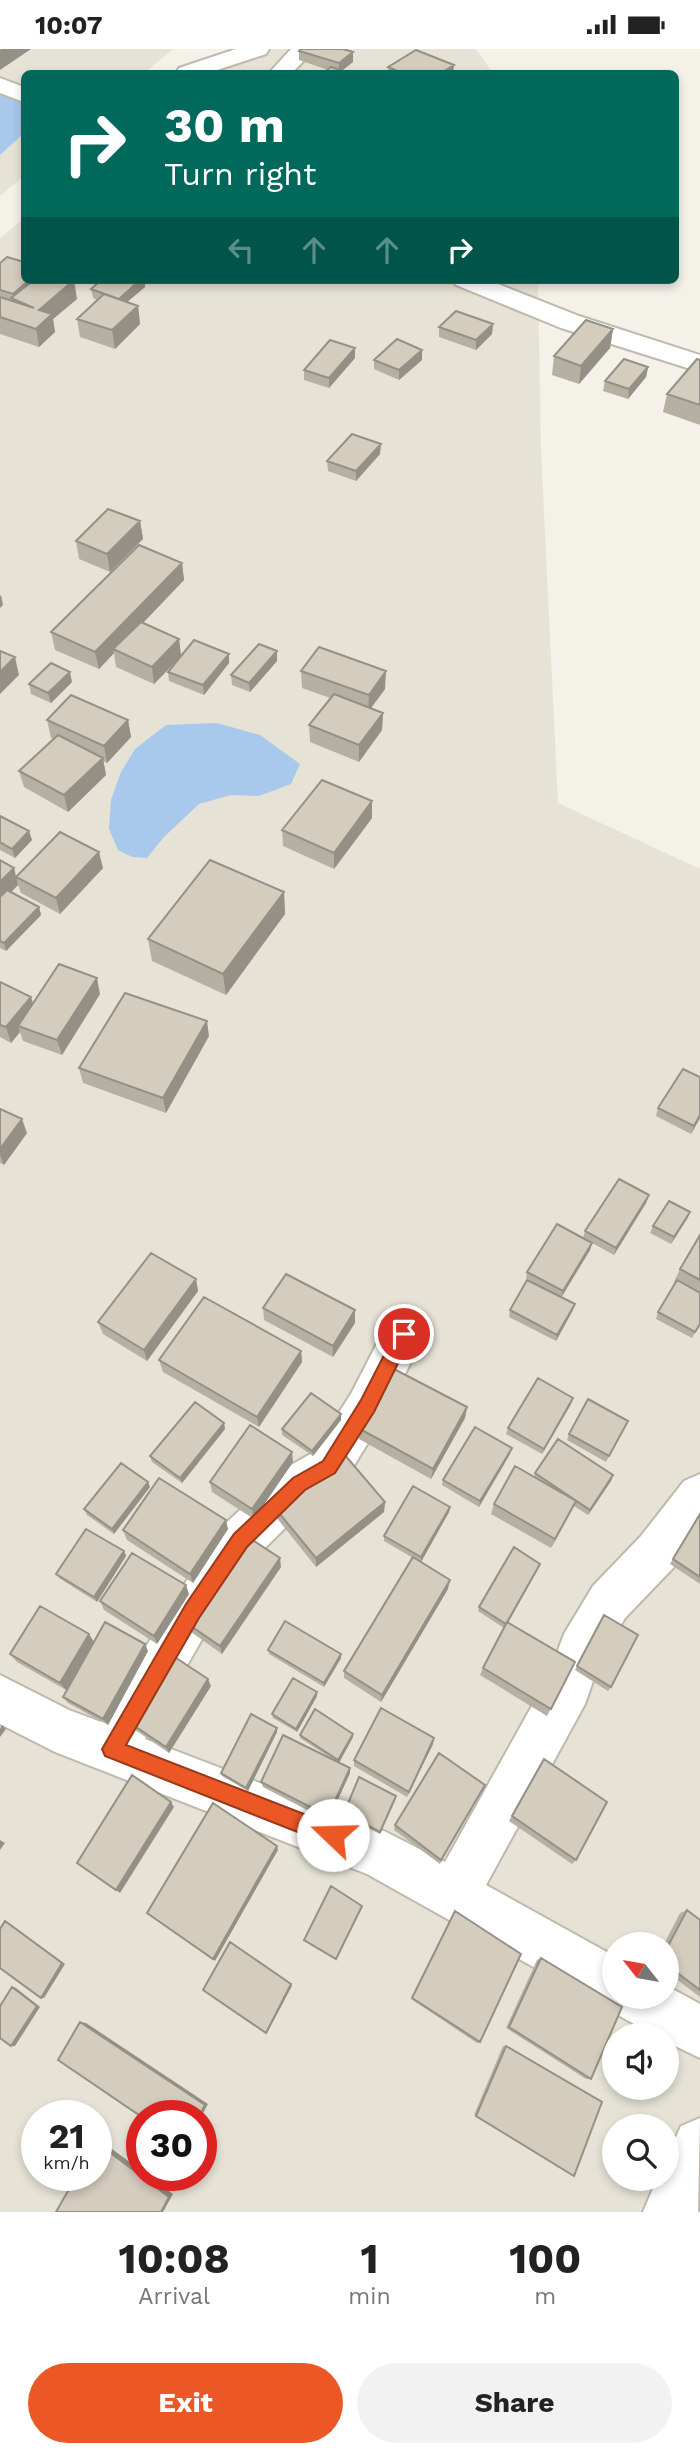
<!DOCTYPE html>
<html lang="en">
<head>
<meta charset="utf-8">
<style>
	:root { --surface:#fff; --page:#f2f2f2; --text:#222; --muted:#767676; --accent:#ec5726 }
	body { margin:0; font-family:"Work Sans",sans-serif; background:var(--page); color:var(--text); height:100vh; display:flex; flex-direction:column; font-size:26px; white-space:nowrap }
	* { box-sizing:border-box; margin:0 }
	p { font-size:23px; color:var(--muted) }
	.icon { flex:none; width:38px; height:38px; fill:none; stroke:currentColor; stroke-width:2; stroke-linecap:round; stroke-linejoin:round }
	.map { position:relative; height:2163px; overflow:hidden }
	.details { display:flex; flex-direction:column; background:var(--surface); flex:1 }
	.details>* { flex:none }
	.guide { position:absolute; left:21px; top:21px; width:658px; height:214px; border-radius:10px; box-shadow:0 4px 10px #0003; background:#00695c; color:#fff; overflow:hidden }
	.needle { width:46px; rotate:301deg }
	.buttons { position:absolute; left:602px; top:1883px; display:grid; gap:14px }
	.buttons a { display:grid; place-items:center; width:77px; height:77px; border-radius:50%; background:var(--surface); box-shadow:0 4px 10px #0003; font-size:35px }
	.speed { position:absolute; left:21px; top:2051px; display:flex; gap:14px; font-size:35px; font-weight:700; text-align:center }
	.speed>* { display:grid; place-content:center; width:91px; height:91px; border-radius:50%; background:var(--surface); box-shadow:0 4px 10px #0003; line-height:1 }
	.speed small { font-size:18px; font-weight:400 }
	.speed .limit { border:10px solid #d22; background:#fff; color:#111 }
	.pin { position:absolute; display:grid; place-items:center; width:60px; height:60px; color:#fff; margin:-30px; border:4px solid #fff; border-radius:50%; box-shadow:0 2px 7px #0007 }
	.me { position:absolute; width:77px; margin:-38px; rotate:291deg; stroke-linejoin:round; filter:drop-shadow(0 0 5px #0008) }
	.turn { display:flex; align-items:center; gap:24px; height:147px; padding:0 28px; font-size:32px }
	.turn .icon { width:91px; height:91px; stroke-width:2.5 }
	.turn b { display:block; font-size:49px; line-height:60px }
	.lanes { display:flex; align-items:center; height:66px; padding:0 28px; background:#0003; justify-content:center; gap:35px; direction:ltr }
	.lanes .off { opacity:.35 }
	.eta { display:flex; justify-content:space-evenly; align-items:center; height:119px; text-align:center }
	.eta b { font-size:42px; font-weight:700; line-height:49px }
	.primary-button { display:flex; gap:14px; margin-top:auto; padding:14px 28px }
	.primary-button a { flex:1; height:80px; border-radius:42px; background:var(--accent); color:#fff; font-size:28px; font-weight:700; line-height:80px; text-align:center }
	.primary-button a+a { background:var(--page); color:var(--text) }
	.status { display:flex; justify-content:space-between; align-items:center; height:49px; padding:0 35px; background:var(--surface); direction:ltr }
	.status svg { height:19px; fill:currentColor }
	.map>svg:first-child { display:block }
</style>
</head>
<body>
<div class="status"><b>10:07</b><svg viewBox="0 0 49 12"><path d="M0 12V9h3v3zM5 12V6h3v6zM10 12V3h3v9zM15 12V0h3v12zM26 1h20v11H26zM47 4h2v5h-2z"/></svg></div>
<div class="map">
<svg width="700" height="2163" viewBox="0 0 700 2163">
	<rect width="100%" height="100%" fill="#f3f1e8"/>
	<path fill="#e6e3d6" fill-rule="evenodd" d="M0 0H173L144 24H24V127L0 147Z
		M232 0H476L493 24H202Z
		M24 169V231H538L541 401 558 754 700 820V2163H0V189ZM614 1895H667V1948H614ZM614 1986H667V2039H614ZM37 2067H96V2126H37ZM142 2067H201V2126H142ZM614 2077H667V2130H614Z"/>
	<path fill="#a8c9ec" d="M0 45 24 53V84L0 106Z
		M217 674 260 686 300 715 291 735 259 747 231 746 199 755 164 788 147 809 132 808 118 801 109 780 111 751 121 723 135 700 166 676Z"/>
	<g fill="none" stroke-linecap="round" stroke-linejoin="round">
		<defs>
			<path id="street" d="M236 0H269L266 5 208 24H176L179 19Z
				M291 0H315L292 24H269Z
				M0 29 24 38V53L0 44Z
				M452 231H488L579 267 700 306V323L561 279 456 236Z
				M404 1266 419 1271 425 1285 382 1371 344 1433 314 1450 257 1507 209 1578 145 1690 382 1781 445 1813 548 1628 564 1585 593 1537 641 1487 684 1432 700 1425V1483L673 1519 625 1569 600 1612 585 1655 486 1836 614 1907V1948H667V1937L700 1955V2009L667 1993V1986H654L618 1966 615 1960 596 1953 367 1825 55 1703 0 1675V1626L69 1661 101 1673 177 1546 225 1475 284 1420 314 1403 352 1343 389 1271Z
				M700 2069 698 2163H643L657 2130H667V2108L681 2077Z"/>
		</defs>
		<use href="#street" stroke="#beb9ab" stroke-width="4"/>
		<use href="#street" fill="#fff" fill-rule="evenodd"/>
	</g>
	<path fill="#b6b0a3" d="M299 2 353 13 341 22 328 21 299 11Z
		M454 16 453 24H388V18Z
		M0 214 77 250 53 270 55 283 39 298 0 285Z
		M145 238 127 253 138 257 140 275 115 300 80 288 77 270 97 251 93 249 91 240Z
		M493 275 492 285 476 301 439 288V278Z
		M613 280 610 299 579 335 552 326 554 307Z
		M355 299V309L329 339 304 331V321Z
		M422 301V311L399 331 374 320V311Z
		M700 311V376L663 363 667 345Z
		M648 318 646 328 628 350 603 342 605 332Z
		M380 405 356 432 328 422 327 412Z
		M140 472 143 490 110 523 79 510 76 492Z
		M182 514 184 531 143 574 179 590 181 607 229 605V614L204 646 169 632 168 623 179 610 154 635 116 618 114 604 99 620 55 601 51 583Z
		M277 602V612L250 643 232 636 231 626Z
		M301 622 385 640 371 659 383 664 382 681 359 713 310 693 309 676 330 649 302 639Z
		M72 633 51 654 31 645 29 635Z
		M47 671H128L131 688 107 714 103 712 106 726 68 763 24 738 19 722 54 690 51 689Z
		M0 767 29 782 32 791 15 809 0 801Z
		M372 769 334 820 283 797 282 781Z
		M0 811 14 819 16 828 103 819 60 865 21 844 18 836 11 843 39 858 41 866 6 902 0 899Z
		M284 843 285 865 226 946 152 912 148 890Z
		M0 933 33 955 100 945 62 1006 23 992 20 983 11 994 0 988Z
		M209 987 166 1064 83 1034 79 1019Z
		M658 1059 700 1069 691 1085 656 1067Z
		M0 1060 27 1084 4 1116 0 1114Z
		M649 1146 646 1154 614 1206 592 1194 590 1201 561 1248 573 1261 556 1292 509 1268 510 1261 545 1240 526 1229 527 1223 583 1189 585 1182Z
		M690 1163 687 1170 671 1195 650 1184 653 1177Z
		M700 1186V1276L692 1289 656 1270 658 1263 676 1234 674 1233 680 1220Z
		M196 1230 198 1242 147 1312 103 1285 98 1273Z
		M263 1259 355 1261V1274L333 1308 264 1271Z
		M301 1302 302 1313 259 1378 163 1323 159 1311Z
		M573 1349 571 1355 542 1405 506 1385 508 1379Z
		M467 1358 465 1369 431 1430 359 1390 360 1380Z
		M341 1371 313 1407 282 1386V1380Z
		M628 1372 606 1413 567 1391 569 1385Z
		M224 1374 225 1380 182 1434 152 1413 150 1407Z
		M510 1405 479 1458 442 1436 443 1431Z
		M293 1413 254 1470 212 1443 210 1433Z
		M535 1424 613 1426 611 1432 588 1466 574 1457 551 1499 491 1465 494 1455 534 1428Z
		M150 1438 114 1485 87 1466 84 1460Z
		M385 1453 384 1463 316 1518 276 1468 275 1459Z
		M450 1458 449 1463 421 1513 448 1540 381 1653 344 1629V1622L413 1509 384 1492V1487Z
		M700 1464V1535L670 1515Z
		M228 1480 193 1534 127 1491 123 1481Z
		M124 1502 126 1507 97 1553 59 1529 56 1525Z
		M540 1515 508 1573 575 1613 547 1667 480 1626 483 1619 504 1579 478 1562 479 1558Z
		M281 1518 222 1605 191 1583 188 1575Z
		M189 1545 157 1595 104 1561 100 1552Z
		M604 1566 611 1638 608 1642 575 1621Z
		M94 1593 66 1641 17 1613 10 1605Z
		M268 1601 341 1605V1609L324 1638 269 1605Z
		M148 1602 108 1676 68 1654 63 1648Z
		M211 1637 169 1704 131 1678 127 1672Z
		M317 1647 297 1683 273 1669 272 1665Z
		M277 1679V1683L248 1742 222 1727 221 1724Z
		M300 1686 353 1688 339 1713 350 1724 328 1772 263 1738 261 1733 334 1711 300 1689Z
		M434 1689 433 1695 407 1748 354 1717V1711Z
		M540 1716 576 1811 572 1815 509 1772Z
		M485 1736 440 1815 394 1781 395 1776Z
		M396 1750 380 1785 344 1767V1764Z
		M687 1861 700 1871V1948L667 1923V1895H664L680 1864Z
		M455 1862 480 1993 477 1994 411 1950Z
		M541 1909 591 2030H586L506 1979 537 1911Z
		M503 1997H506L569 2124 474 2066Z"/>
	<path fill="#949085" d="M1 0H31L0 21V1Z
		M353 3V13L339 24V14Z
		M454 16 453 24H441Z
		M29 231H44L14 251 13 245Z
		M74 231 77 250 53 270 55 283 39 298 36 280 39 261Z
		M140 231H145V238L120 259 119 250Z
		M138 257 140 275 115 300 112 281Z
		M493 275 492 285 476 301V291Z
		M613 280 610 299 579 335 581 317Z
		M355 299V309L329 339V329Z
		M422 301V311L399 331V321Z
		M648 318 646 328 628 350 629 340Z
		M381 395 380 405 356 432V422Z
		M140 472 143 490 110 523 107 505Z
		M182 514 184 531 116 602 113 600 114 604 99 620 95 603Z
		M1 546 3 556 0 559V547Z
		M179 590 181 607 154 635 152 618Z
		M277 602V612L250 643 249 634Z
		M229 605V614L204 646 203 636Z
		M15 608 19 626 0 645V623Z
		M386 622 385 640 368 663 369 646Z
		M70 623 72 633 51 654 48 644Z
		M383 664 382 681 359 713V696Z
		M128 671 131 688 107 714 104 697Z
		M103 709 106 726 68 763 64 746Z
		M372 752V769L334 820V804Z
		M29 782 32 791 15 809 12 800Z
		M99 803 103 819 60 865 56 849Z
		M14 819 18 836 0 854V833Z
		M284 843 285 865 226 946 223 925Z
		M39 858 41 866 6 902 4 894Z
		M97 929 100 945 62 1006 57 991Z
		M31 948 36 963 18 977 20 983 11 994 6 978Z
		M207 972 209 987 166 1064 163 1049Z
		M700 1066V1069L691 1085 694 1077Z
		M22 1070 27 1084 4 1116 0 1106V1100Z
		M649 1146 646 1154 614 1206 616 1199Z
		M690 1163 687 1170 671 1195 674 1188Z
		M592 1194 590 1201 561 1249 563 1242Z
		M196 1230 198 1242 147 1312 144 1301Z
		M575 1255 573 1261 556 1292 557 1286Z
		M355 1261V1274L333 1308V1297Z
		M301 1302 302 1313 259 1378 257 1368Z
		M573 1349 571 1355 542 1405 544 1400Z
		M467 1358 465 1369 431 1430 433 1420Z
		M341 1365V1371L313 1407 312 1402Z
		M224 1374 225 1380 182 1434 180 1429Z
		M512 1399 510 1405 479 1458 480 1452Z
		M292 1403 293 1413 254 1470 252 1460Z
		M613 1426 611 1432 588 1466 590 1461Z
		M148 1433 150 1438 114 1485 112 1480Z
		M576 1452 572 1461 551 1499 555 1490Z
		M385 1453 384 1463 316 1518V1509Z
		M450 1458 449 1463 421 1513V1508Z
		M226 1471 228 1480 193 1534 190 1525Z
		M124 1502 126 1507 97 1553 94 1548Z
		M280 1509 281 1518 222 1605 220 1597Z
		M540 1515 538 1520 505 1579 506 1575Z
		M450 1531 448 1540 381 1653 382 1646Z
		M186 1536 189 1545 157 1595 154 1587Z
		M89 1585 94 1593 66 1641 60 1634Z
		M145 1595 148 1602 108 1676 103 1670Z
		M341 1605V1609L324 1638V1634Z
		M208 1630 211 1637 169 1704 166 1698Z
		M317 1643V1647L297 1683 296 1680Z
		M2 1676 6 1680 0 1688V1680Z
		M277 1679V1683L248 1742 246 1739Z
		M353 1685V1688L339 1714 338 1711Z
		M434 1689 433 1695 407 1748 409 1743Z
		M350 1719V1724L328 1772V1767Z
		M171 1753 174 1758 120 1844 116 1841Z
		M0 1791 5 1794 0 1801Z
		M277 1797 278 1801 215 1912 213 1910Z
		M5 1872 9 1874 65 1915 44 1949H41Z
		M291 1935 292 1937 267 1984H266Z
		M12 1938 16 1939 40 1958 15 1997H11Z
		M80 1973 86 1974 208 2055 201 2068V2067H199Z
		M101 2092 142 2122V2126H147L173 2145 163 2163H161L96 2093Z"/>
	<path fill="#d4cdbe" stroke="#949085" stroke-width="2" d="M301 0H343L353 3 339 14 299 2Z
		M416 1 454 16 441 24H402L388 18Z
		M331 18 350 24H323Z
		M7 208 24 213V231H29L13 245 0 241V214Z
		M34 231H74L39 261 52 265 36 280 0 268V248L34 259 11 249Z
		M101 231H140L119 250 91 240Z
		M104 245 138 257 112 281 77 270Z
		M456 262 493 275 476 291 439 278Z
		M586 271 613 280 581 317 554 307Z
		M397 290 422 301 399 321 374 311Z
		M330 291 355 299 329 329 304 321Z
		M624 310 648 318 629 340 605 332Z
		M697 310 700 311V356L667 345Z
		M352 385 381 395 356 422 327 412Z
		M108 460 140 472 107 505 76 492Z
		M139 496 182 514 95 603 51 583Z
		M141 573 179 590 152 618 113 600Z
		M194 591 229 605 203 636 168 623Z
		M259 595 277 602 249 634 231 626Z
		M319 598 386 622 369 646 301 622Z
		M0 602 15 608 0 623Z
		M51 614 70 623 48 644 29 635Z
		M334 645 383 664 359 696 309 676Z
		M71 646 128 671 104 697 47 671Z
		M58 686 103 709 64 746 19 722Z
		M322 731 372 752 334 804 282 781Z
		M0 767 29 782 12 800 0 793Z
		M60 783 99 803 56 849 16 828Z
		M0 811 14 819 0 833Z
		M210 811 284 843 223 925 148 890Z
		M7 841 39 858 4 894 0 892V848Z
		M59 915 97 929 57 991 18 977Z
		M0 933 31 948 6 978 0 976Z
		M125 944 207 972 163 1049 79 1019Z
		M683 1020 700 1028V1066L694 1077 658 1059Z
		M0 1060 22 1070 0 1100Z
		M619 1130 649 1146 616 1199 585 1182Z
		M669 1152 690 1163 674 1188 653 1177Z
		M557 1175 592 1194 563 1242 527 1223Z
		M700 1186V1231L680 1220Z
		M151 1204 196 1230 144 1301 98 1273Z
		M286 1225 355 1261 333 1297 263 1259Z
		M527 1231 575 1255 557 1286 510 1261Z
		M677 1231 700 1244V1275L695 1283 658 1263Z
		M204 1248 301 1302 257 1368 159 1311Z
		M394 1320 467 1358 433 1420 360 1380Z
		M538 1329 573 1349 544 1400 508 1379Z
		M311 1344 341 1365 312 1402 282 1380Z
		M588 1350 628 1372 609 1407 569 1385Z
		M195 1353 224 1374 180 1429 150 1407Z
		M250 1376 292 1403 252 1460 210 1433Z
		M475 1378 512 1399 480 1452 443 1431Z
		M558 1390 613 1426 590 1461 535 1424Z
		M344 1405 385 1453 316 1509 275 1459Z
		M121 1414 148 1433 112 1480 84 1460Z
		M515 1417 576 1452 555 1490 494 1455Z
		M159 1429 226 1471 190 1525 123 1481Z
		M413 1437 450 1458 421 1508 384 1487Z
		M700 1465V1528L673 1510Z
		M86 1480 124 1502 94 1548 56 1525Z
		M248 1488 280 1509 220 1597 188 1575Z
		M514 1498 540 1515 506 1575 479 1558Z
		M132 1504 186 1536 154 1587 100 1552Z
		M413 1508 450 1531 382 1646 344 1622Z
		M40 1557 89 1585 60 1634 10 1605Z
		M604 1566 638 1586 611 1638 577 1617Z
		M285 1572 341 1605 324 1634 268 1601Z
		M105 1573 145 1595 103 1670 63 1648Z
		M507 1573 575 1613 551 1660 483 1619Z
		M170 1605 208 1630 166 1698 127 1672Z
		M293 1629 317 1643 296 1680 272 1665Z
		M381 1659 434 1689 409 1743 354 1711Z
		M315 1660 353 1685 338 1711 300 1686Z
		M251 1665 277 1679 246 1739 221 1724Z
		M283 1686 350 1719 328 1767 261 1733Z
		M439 1704 485 1736 441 1811 395 1776Z
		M544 1710 607 1753 576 1811 512 1767Z
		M132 1726 171 1753 116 1841 77 1814Z
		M359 1728 396 1747 380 1783 344 1764Z
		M213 1754 277 1797 213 1910 147 1864Z
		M331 1837 362 1857 336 1910 304 1891Z
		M687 1861 700 1871V1941L667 1916V1899Z
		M455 1862 521 1905 480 1993 412 1949Z
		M5 1872 62 1914 41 1949 0 1919V1880Z
		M230 1893 291 1935 266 1984 203 1941Z
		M541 1909 622 1958 591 2030 509 1978Z
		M12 1938 37 1957 11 1997 0 1989V1957Z
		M80 1973 205 2056 199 2067H142V2068L58 2011Z
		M506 1997 602 2053 574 2127 476 2067Z
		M96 2093 169 2148 161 2163H56L77 2126H96Z"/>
	<path fill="#ec5726" stroke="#993919" stroke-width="2" d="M404 1277 410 1279 413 1285 410 1290 374 1363 335 1424 305 1441 247 1498 199 1569 126 1696 340 1779 343 1786 340 1794 333 1797 105 1707 102 1700 186 1555 234 1485 293 1429 323 1412 361 1351 398 1279Z"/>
</svg>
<div class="buttons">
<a><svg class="needle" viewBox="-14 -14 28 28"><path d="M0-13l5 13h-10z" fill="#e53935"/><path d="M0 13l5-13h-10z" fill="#767676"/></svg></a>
<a><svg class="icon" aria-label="sound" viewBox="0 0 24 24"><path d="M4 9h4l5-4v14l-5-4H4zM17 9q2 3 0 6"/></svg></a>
<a><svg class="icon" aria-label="search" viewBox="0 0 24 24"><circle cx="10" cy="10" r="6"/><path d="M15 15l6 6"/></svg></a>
</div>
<div class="speed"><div>21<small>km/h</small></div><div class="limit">30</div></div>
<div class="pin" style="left:404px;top:1285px;background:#d93025"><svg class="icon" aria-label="arrive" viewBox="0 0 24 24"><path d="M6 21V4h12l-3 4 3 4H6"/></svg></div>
<svg class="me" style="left:333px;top:1786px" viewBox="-20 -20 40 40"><circle r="19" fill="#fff"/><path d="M0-13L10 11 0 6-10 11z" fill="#ec5726"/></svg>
<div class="guide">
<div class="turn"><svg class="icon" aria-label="right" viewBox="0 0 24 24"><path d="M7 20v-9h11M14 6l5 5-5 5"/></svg><div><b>30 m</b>Turn right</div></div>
<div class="lanes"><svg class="icon off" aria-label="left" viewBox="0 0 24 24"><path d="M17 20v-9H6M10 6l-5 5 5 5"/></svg><svg class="icon off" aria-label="ahead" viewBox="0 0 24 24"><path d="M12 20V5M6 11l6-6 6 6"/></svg><svg class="icon off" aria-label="ahead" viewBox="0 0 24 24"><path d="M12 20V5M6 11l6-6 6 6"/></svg><svg class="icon" aria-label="right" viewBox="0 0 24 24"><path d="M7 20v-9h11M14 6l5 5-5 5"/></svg></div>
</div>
</div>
<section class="details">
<div class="eta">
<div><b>10:08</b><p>Arrival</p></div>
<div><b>1</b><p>min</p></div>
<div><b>100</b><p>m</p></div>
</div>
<div class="primary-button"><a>Exit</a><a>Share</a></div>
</section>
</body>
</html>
